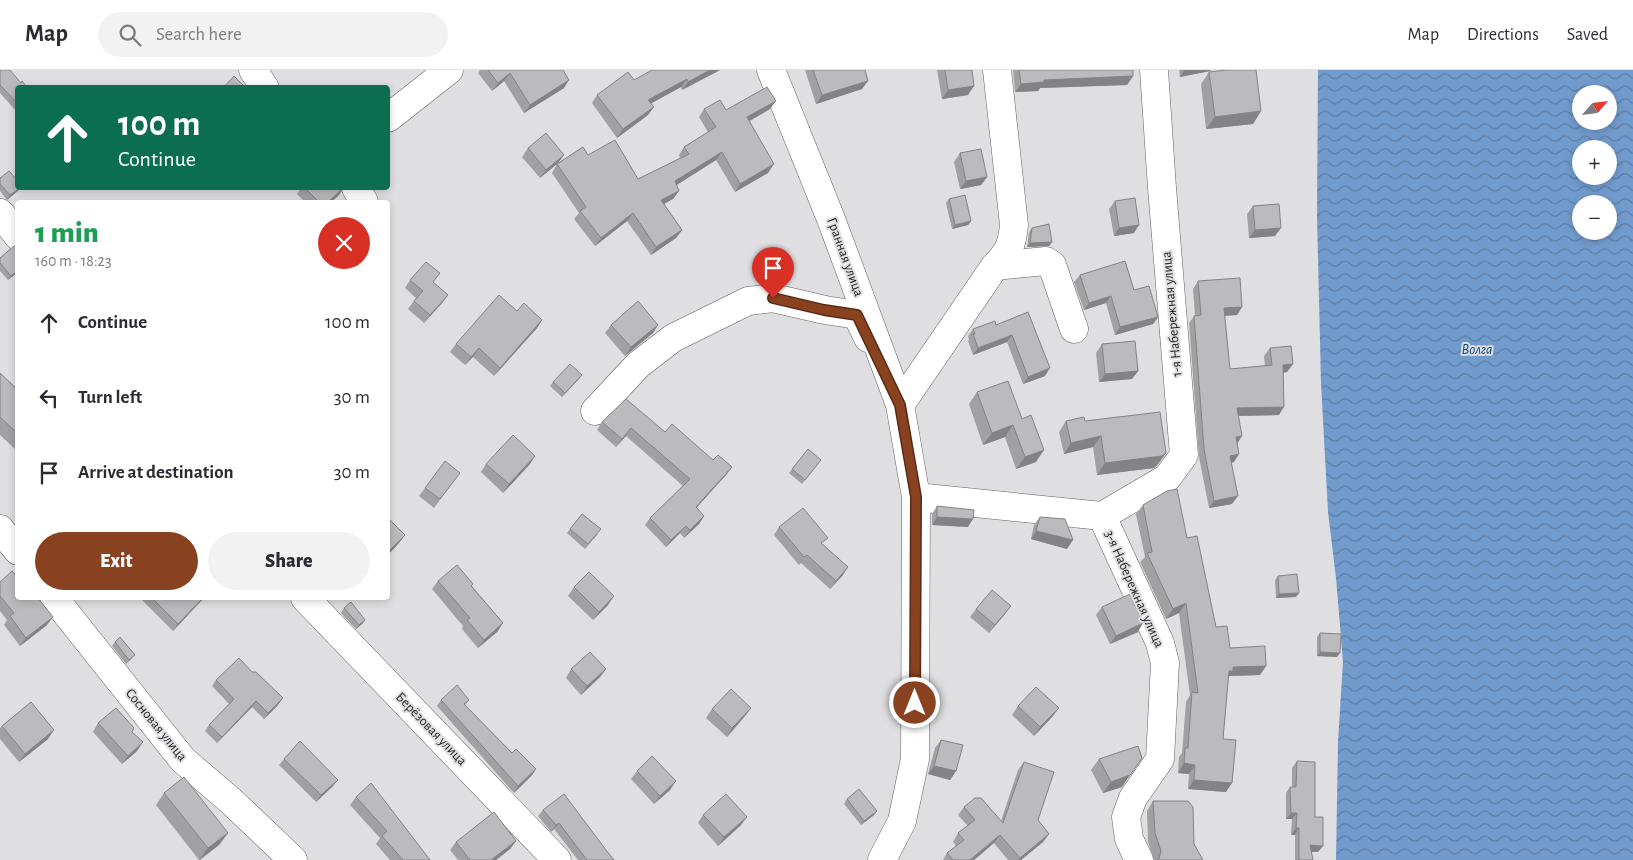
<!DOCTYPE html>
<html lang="en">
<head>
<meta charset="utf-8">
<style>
	:root { --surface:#fff; --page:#f2f2f3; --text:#2b2b33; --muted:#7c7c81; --line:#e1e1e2; --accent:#89421f }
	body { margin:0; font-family:"Alegreya Sans",sans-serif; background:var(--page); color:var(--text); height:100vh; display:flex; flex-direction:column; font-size:19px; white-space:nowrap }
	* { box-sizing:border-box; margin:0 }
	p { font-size:16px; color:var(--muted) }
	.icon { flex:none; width:28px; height:28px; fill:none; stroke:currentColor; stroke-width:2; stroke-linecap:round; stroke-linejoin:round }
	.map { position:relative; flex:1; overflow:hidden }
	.side { position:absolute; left:15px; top:130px; width:375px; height:400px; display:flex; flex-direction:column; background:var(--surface); border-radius:5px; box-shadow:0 2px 8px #0003 }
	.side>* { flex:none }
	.hud { position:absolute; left:15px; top:15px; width:375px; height:105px; border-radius:5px; box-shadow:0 2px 8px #0003; background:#0b6e4f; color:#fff; overflow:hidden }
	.needle { width:32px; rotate:62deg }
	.tools { position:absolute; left:1572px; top:15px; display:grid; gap:10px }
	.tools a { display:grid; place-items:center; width:45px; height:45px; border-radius:50%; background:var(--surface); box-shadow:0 2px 8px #0003; font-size:25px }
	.pin { position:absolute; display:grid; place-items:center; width:42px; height:42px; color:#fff; margin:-51px -21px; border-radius:50% 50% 50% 0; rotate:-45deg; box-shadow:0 0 5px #0007 }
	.pin .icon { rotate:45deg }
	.me { position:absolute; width:55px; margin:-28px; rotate:0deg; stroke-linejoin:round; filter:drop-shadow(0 0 4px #0008) }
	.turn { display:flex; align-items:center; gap:18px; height:105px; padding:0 20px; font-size:22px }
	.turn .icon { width:65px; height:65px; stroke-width:2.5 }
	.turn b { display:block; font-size:35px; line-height:42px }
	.round { display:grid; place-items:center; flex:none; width:52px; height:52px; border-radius:26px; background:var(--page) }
	.summary { display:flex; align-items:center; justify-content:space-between; height:85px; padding:0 20px }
	h1 { font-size:30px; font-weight:800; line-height:38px; color:#1e9e55 }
	.cta { display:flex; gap:10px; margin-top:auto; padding:10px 20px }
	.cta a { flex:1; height:58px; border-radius:30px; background:var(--accent); color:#fff; font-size:20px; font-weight:800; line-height:58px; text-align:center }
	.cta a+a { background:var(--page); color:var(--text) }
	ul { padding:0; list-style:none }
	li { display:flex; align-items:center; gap:15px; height:75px; padding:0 20px }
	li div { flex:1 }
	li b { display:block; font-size:19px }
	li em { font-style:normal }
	header { display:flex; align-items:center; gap:30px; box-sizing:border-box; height:70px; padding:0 25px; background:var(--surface); border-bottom:1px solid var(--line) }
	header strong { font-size:24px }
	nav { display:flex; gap:28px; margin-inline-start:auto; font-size:18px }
	.search { width:350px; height:45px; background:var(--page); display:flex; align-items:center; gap:12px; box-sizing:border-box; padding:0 18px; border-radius:28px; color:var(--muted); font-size:19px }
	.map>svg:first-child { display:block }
</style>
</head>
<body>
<header>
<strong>Map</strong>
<div class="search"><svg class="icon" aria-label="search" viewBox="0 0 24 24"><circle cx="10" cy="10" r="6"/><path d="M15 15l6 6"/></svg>Search here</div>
<nav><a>Map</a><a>Directions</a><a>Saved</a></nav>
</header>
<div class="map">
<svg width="1633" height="790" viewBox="0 0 1633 790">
	<defs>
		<pattern id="water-waves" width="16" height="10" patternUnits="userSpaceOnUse" patternTransform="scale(1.25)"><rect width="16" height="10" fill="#729bcd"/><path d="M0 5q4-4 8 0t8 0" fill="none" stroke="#5d7ea6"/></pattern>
	</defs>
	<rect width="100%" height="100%" fill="#dfdfe1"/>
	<path fill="url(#water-waves)" fill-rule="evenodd" d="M1318 0H1633V790H1336L1338 672 1343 592 1336 508 1328 442 1321 313 1317 145ZM1581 24H1609V51H1581ZM1581 79H1609V106H1581ZM1581 134H1609V161H1581Z"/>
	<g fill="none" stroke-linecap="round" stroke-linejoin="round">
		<defs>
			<path id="minor" d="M253 0 265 18
				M771 0 831 149 900 335 916 427 915 689 902 751 882 790
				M388 48 449 0
				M356 118 364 132
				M0 143 18 166
				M995 196 1046 191 1052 195 1074 259
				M900 335 995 196C1009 182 1012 175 1014 155L997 0
				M595 341 638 295 673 268 748 231 773 228 825 240 857 245 868 268
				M916 427 1102 446
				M1102 446 1167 408 1184 385 1162 118 1154 0
				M1102 446 1160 573 1165 593 1160 689 1133 728 1126 747 1129 769 1139 790
				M0 459 18 481
				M54 528 183 690 231 731 293 790
				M305 528 557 790"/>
		</defs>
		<use href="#minor" stroke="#616163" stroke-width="29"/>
		<use href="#minor" stroke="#fff" stroke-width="28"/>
	</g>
	<path fill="#a1a0a2" d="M0 0 18 18 17 42 0 23Z
		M480 0H563L564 18 524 43 504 11 492 21 478 3Z
		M720 0 682 20 681 17 651 33 648 45 617 68 592 33 597 25 634 10Z
		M805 0H865L862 19 816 34Z
		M937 0H972L968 25 942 29Z
		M1013 0H1133V6L1127 15 1040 18 1038 21 1015 22Z
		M1179 0H1211L1210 1 1180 7Z
		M1209 2 1261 41 1253 54 1206 59 1201 14Z
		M704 39 726 40 770 39 750 51 768 103 735 122 716 90 676 115 679 121 673 129 664 134 682 160 676 168 651 185 627 151 595 176 574 149 579 143 552 103 557 94 588 85 638 109 680 88 679 85 684 77 708 62 699 47Z
		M528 78 564 85 558 93 540 108 522 87Z
		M960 83 987 107 981 115 960 119 954 92Z
		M0 108 18 118H21L19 120 7 130 0 121Z
		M301 118H344L338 126 331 132H305L297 124Z
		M949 129 971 151 968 155 952 159 946 133Z
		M1115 131 1134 163 1114 166 1109 139Z
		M1253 136 1275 166 1249 168 1247 144Z
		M1032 158 1052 172 1049 176 1027 177 1029 162Z
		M18 176V202L8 210 0 201V188Z
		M1080 205 1134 220 1158 247 1153 254 1115 265 1106 233 1084 240 1074 212Z
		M410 210 433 212 448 225 442 233 424 253 408 239 416 228 405 218Z
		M1198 211 1242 237 1237 245 1224 246 1230 299 1265 296 1264 286 1270 278 1293 294 1287 302 1283 303 1279 345 1238 346 1237 374 1234 392 1231 393 1232 434 1209 438 1199 387 1189 253 1195 245 1193 219Z
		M517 241 542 250 537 258 494 306 473 287 465 295 450 282 456 274Z
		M1028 242 1045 306 1023 314 1007 272 973 285 968 271 969 270 968 266 973 259 996 255Z
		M611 255 653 263 625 286 605 263Z
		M1102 274 1138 301 1132 309 1099 312 1096 283Z
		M0 303 18 320V382L0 365Z
		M582 305 562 327 550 316 553 312Z
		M977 322 1022 349 1036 392 1016 399 1005 367 983 375 969 334Z
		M1066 351H1085L1166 383 1158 394 1154 398 1097 405 1093 377 1064 384 1059 362Z
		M602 352 665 362 713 390 732 397 726 405 696 438 704 446 699 454 684 468 680 463 666 477 645 455 650 448 683 416 626 366 616 377 597 360Z
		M821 390 802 414 789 403 792 399Z
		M486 394H530L503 423 481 402Z
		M454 411 434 438 419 426 425 418Z
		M1143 435 1187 468 1216 557 1230 578 1266 596 1260 605 1229 606 1228 608 1223 669 1226 722 1188 719 1189 704 1178 703 1179 687 1182 683 1186 632 1190 625 1179 543 1166 549 1140 492 1145 487 1136 444Z
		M937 436 968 457 932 455V444Z
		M1040 447 1067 479 1031 469 1034 455Z
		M779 457 823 475 843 505 830 519 801 493 799 495 774 465Z
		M570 459 598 464 585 479 567 463Z
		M1278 506 1296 527 1276 528 1275 510Z
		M438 511 472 516 503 553 497 562 478 578 462 559 463 556 432 519Z
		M0 512 47 555 20 576 4 555 7 550 0 541Z
		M574 517 608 535 593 550 568 526Z
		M140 528H204L173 561Z
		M1102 537 1138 562 1110 574 1096 545Z
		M344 538 365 550 362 554 356 559 341 543Z
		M976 539 1005 544 989 563 970 547Z
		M1320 563 1337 587 1317 586V567Z
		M115 572 132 589 126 594 112 576Z
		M571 599H606L600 607 581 625 566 608Z
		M252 602 278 635 264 649 252 637 217 673 205 661 209 655 229 634 212 616 216 610Z
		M441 630H469L465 635 512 683 536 699 532 705 514 723 437 636Z
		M1018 636 1053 646 1034 666 1012 645Z
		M751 638 745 646 727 667 706 648 712 639Z
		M98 653 132 662 137 681 122 694 93 662Z
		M2 656 48 669 19 692 0 669V658Z
		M941 670 956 701 950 710 928 704 935 678Z
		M284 689 333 716 316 732 279 695Z
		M1099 689 1122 717 1103 723 1091 700Z
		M1297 691 1315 747 1318 782H1311L1313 790H1295V765H1291L1292 749H1286V723L1290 717H1292V698Z
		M1024 692 1038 750 1049 764 1043 772 1021 790H1008L994 773 974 790H943L947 783 956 776 953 772 958 763 968 756 958 745 964 737 1001 751 1018 700Z
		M637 701 670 720 654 734 631 709Z
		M164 723 228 763 219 775 200 790H199L156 735Z
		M356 727 430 790H390L376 774 380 768 350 735Z
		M847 729 874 745 861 755 844 734Z
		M1153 731 1194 774 1203 790H1154L1148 772 1147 741Z
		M543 740 606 780 614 790H578L554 759 551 762 538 746Z
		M703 745 741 755 718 776 698 753Z
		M516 771 510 779 496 790H458L450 780 456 772Z"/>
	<path fill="#838284" d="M710 0H720L682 20 688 12Z
		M1184 0H1211L1210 1 1180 7Z
		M510 3 504 11 492 21 498 13Z
		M1133 6 1127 15 1040 18 1038 21 1015 22 1021 14 1044 10Z
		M687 9 681 17 643 38 648 30Z
		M569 10 564 18 524 43 530 35Z
		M868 11 862 19 816 34 822 25Z
		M974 16 968 25 942 29 948 20Z
		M776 31 770 39 742 55 747 47Z
		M654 37 648 45 617 68 623 59Z
		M1261 41 1253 54 1206 59 1215 47Z
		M722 82 716 90 669 120 675 111Z
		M564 85 558 93 540 108 546 100Z
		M774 94 768 103 735 122 740 114Z
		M987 107 981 115 960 119 966 111Z
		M20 118H21L19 120 7 130 10 125Z
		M344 118 338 126 331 132H328Z
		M679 121 673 129 656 138 661 130Z
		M633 143 627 151 595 176 601 168Z
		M971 151 968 155 952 159 955 155Z
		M1139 155 1134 163 1114 166 1119 158Z
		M1281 158 1275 166 1249 168 1255 160Z
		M682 160 676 168 651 185 656 177Z
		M1052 172 1049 176 1027 177 1030 173Z
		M18 201V202L8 210 11 206Z
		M448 225 442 233 424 253 430 245Z
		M1111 226 1106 233 1084 240 1089 233Z
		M1242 237 1237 245 1218 246 1224 238Z
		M1158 247 1153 254 1115 265 1120 257Z
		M542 250 537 258 494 306 500 298Z
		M658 255 653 263 625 286 631 277Z
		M1012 265 1007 272 973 285 978 278Z
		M479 278 473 287 465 295 471 287Z
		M1293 294 1287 302 1278 303 1283 295Z
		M1050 298 1045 306 1023 314 1028 307Z
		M1138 301 1132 309 1099 312 1105 304Z
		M582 305 579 309 562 327 565 323Z
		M1284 337 1279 345 1231 346 1237 338Z
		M1013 355 1005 367 983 375 992 363Z
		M631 358 626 366 616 377 622 369Z
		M1101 366 1093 377 1064 384 1071 373Z
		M1242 366 1237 374 1236 367Z
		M1044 380 1036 392 1016 399 1025 387Z
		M1166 383 1158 394 1154 398 1097 405 1105 393Z
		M1239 384 1234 392 1225 394 1230 386Z
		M535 386 530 394 503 423 509 414Z
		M732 397 726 405 690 445 696 437Z
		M1238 426 1232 434 1209 438 1214 431Z
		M704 446 699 454 684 468 690 460Z
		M937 447 973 449 968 457 932 455Z
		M686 456 680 463 666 477 671 470Z
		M1036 461 1073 470 1067 479 1031 469Z
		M405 465 399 473 388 485V482Z
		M848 497 843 505 830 519 836 511Z
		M1299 523 1296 527 1276 528 1279 524Z
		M614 526 608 535 593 550 599 542Z
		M203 528H204L201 531 173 561 178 554Z
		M1186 533 1179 543 1166 549 1173 539Z
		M1011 536 1005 544 989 563 995 555Z
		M53 547 47 555 20 576 26 568Z
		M365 550 362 554 356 559 359 555Z
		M503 553 497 562 478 578 484 570Z
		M1143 553 1138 562 1110 574 1116 566Z
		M1320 582 1340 583 1337 587 1317 586Z
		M1266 596 1260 605 1229 606 1227 610 1229 601 1233 597Z
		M606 599 600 607 581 625 587 616Z
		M283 628 278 635 264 649 268 643Z
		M256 631 252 637 217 673 222 667Z
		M751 638 745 646 727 667 732 658Z
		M1059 638 1053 646 1034 666 1040 657Z
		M54 660 48 669 19 692 25 684Z
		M143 672 137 681 122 694 128 686Z
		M1184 693 1195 695 1189 704 1178 703Z
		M934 696 956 701 950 710 928 704Z
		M536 699 532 705 514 723 518 716Z
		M1130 705 1122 717 1103 723 1111 712Z
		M338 710 333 716 316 732 321 725Z
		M1194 710 1232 713 1226 722 1188 719Z
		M676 711 670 720 654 734 660 726Z
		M877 741 874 745 861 755 864 751Z
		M1291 743H1297L1292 749H1286Z
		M747 747 741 755 718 776 724 767Z
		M559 753 554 759 551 762 556 755Z
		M1296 758H1299L1295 765H1291Z
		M228 763 219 775 199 790 208 778Z
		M1049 764 1043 772 1021 790H1018Z
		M1000 765 994 773 974 790H970Z
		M516 771 510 779 496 790H491Z
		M1310 775 1323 776 1318 782H1305Z"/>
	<path fill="#bbbabc" stroke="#838284" d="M0 0H10L21 13 22 11 28 18H18V34L0 15Z
		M488 0H563L569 10 530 35 510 3 498 13Z
		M652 0H710L688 12 687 9 648 30 654 37 623 59 597 25 628 2 634 10Z
		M813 0H865L868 11 822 25Z
		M945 0H972L974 16 948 20Z
		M1019 0H1133V6L1044 10V12L1021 14Z
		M1227 0H1256L1261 41 1215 47 1209 2Z
		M234 6 246 18H223Z
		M767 17 776 31 747 47 774 94 740 114 722 82 675 111 679 121 661 130 682 160 656 177 633 143 601 168 580 141 586 137 557 94 583 77 588 85 615 70 638 109 689 84 684 77 716 57 704 39 720 30 726 40Z
		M546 63 564 85 546 100 528 78Z
		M981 79 987 107 966 111 960 83Z
		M9 101 18 111V118H20L10 125 0 114V108Z
		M305 118H343L328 132H319Z
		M965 125 971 151 955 155 949 129Z
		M1135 128 1139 155 1119 158 1115 131Z
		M1279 134 1281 158 1255 160 1253 136Z
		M1049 154 1052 172 1030 173 1032 158Z
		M14 176H18V201L11 206 0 193V188Z
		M1125 191 1134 220 1149 216 1158 247 1120 257 1111 226 1089 233 1080 205Z
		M426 192 440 203 433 212 448 225 430 245 414 231 423 221 410 210Z
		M1240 208 1242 237 1224 238 1230 299 1272 295 1270 278 1291 276 1293 294 1283 295 1284 337 1237 338 1242 366 1236 367 1239 384 1230 386 1238 426 1214 431 1204 379 1194 246 1201 245 1198 211Z
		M499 225 517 241 524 233 542 250 500 298 479 278 471 287 456 274Z
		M638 231 658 255 631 277 611 255Z
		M1028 242 1050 298 1028 307 1012 265 978 278 973 264H975L973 259 995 251 996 255Z
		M1135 271 1138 301 1105 304 1102 274Z
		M570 294 582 305 565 323 553 312Z
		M0 303 18 320V364L0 347Z
		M1008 311 1022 349 1031 345 1044 380 1025 387 1013 355 992 363 977 322Z
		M626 329 665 362 672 354 713 390 718 385 732 397 696 437 704 446 690 460 686 456 671 470 650 448 690 409 631 358 622 369 602 352Z
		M1160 342 1166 383 1162 386 1105 393 1101 366 1071 373 1066 351 1084 347 1085 351Z
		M513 365 535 386 509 414 486 394Z
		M808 379 821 390 805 410 792 399Z
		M445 391 460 403 440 429 425 418Z
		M1177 419 1187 468 1197 466 1216 557 1227 556 1230 578 1265 576 1266 596 1233 597V601H1229L1223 669 1236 670 1232 713 1194 710 1195 695 1184 693 1185 678H1188L1192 622 1198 623 1186 533 1173 539 1147 483 1152 482 1143 435 1167 421Z
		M937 436 974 440 973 449 937 447Z
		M803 438 828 468 821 473 848 497 836 511 807 485 804 487 779 457Z
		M582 444 601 459 588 474 570 459Z
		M1040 447 1065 449 1073 470 1036 461Z
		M388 448 405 465 388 482Z
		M457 495 473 514 471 516 503 553 484 570 467 550 470 548 438 511Z
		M12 501 18 508V528H38L53 547 26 568 10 546 14 543 0 526V512Z
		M589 502 614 526 599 542 574 517Z
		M1297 504 1299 523 1279 524 1278 506Z
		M992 520 1011 536 995 555 976 539Z
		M1130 524 1143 553 1116 566 1102 537Z
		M152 528H203L178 554Z
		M351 532 365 550 359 555 344 538Z
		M1320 563 1341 564 1340 583 1320 582Z
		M120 567 135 585 129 590 115 572Z
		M590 582 606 599 587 616 571 599Z
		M239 588 252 602H256L283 628 268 643 256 631 222 667 209 655 234 629 216 610Z
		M457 615 469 630 464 634 512 683 516 679 536 699 518 716 441 630Z
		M1036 617 1059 638 1040 657 1018 636Z
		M731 619 751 638 732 658 712 639Z
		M31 632 54 660 25 684 2 656Z
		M116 638 134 658 132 662 143 672 128 686 98 653Z
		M941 670 963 675 956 701 934 696Z
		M300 671 338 710 321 725 284 689Z
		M1138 676 1142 688 1130 705 1111 712 1099 689Z
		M652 686 676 711 660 726 637 701Z
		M1297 691 1315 692V747H1323V776L1310 775 1313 790H1299V758H1296L1297 743H1291L1290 717H1296Z
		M1024 692 1054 702 1038 750 1049 764 1020 788 1000 765 970 790H953L947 783 964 770 958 763 975 750 964 737 975 728H981L1003 753Z
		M184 707 228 763 208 778 164 723Z
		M371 713 430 790H403L382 766 387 761 356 727Z
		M859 719 877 741 864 751 847 729Z
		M564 724 606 780 614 790H587L559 753 556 755 543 740Z
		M726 724 747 747 724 767 703 745Z
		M1153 731H1188L1193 737 1194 774 1203 790H1157L1159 789 1161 781 1155 763Z
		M494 742 516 771 491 790H470L456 772Z"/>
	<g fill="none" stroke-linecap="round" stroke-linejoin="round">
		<defs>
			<path id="route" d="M773 228 824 240 857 245 900 335 916 427 915 633"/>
		</defs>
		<use href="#route" stroke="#592b14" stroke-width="12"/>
		<use href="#route" stroke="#89421f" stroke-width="9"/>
	</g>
	<g text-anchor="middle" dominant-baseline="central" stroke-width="4" stroke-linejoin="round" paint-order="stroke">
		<g font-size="14" fill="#232223" stroke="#dfdfe1">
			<text transform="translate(845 187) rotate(70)">Гранная улица</text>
			<text transform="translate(1172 244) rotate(-95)">1-я Набережная улица</text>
			<text transform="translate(1134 519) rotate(66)">3-я Набережная улица</text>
			<text transform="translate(156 655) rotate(51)">Сосновая улица</text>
			<text transform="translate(431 659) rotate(46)">Берёзовая улица</text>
		</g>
		<g font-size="15" font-style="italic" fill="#0e4a86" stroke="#dfdfe1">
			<text x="1477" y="279">Волга</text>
		</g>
	</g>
</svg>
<div class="tools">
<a><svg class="needle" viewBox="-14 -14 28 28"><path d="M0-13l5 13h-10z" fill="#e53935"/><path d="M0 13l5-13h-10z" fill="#7c7c81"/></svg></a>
<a>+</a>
<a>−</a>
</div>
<div class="pin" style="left:773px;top:228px;background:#d93025"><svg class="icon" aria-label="arrive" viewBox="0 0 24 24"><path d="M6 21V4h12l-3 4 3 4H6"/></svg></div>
<svg class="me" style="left:915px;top:633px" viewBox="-20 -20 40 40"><circle r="17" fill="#89421f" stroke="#fff" stroke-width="3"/><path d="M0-11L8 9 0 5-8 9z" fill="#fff"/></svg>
<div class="hud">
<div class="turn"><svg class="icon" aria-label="ahead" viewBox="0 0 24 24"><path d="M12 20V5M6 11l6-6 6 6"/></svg><div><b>100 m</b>Continue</div></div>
</div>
<section class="side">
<div class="summary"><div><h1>1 min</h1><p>160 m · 18:23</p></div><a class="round" style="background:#d93025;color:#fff"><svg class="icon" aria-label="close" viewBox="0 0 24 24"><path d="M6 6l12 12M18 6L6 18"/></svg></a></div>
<ul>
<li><svg class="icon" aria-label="ahead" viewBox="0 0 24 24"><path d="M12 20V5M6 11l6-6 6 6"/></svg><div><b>Continue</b></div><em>100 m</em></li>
<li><svg class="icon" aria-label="left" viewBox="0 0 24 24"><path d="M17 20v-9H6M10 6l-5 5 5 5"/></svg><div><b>Turn left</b></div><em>30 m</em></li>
<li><svg class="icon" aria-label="arrive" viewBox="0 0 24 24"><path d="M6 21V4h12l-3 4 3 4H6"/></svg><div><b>Arrive at destination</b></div><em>30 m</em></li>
</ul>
<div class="cta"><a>Exit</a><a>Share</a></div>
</section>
</div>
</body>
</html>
